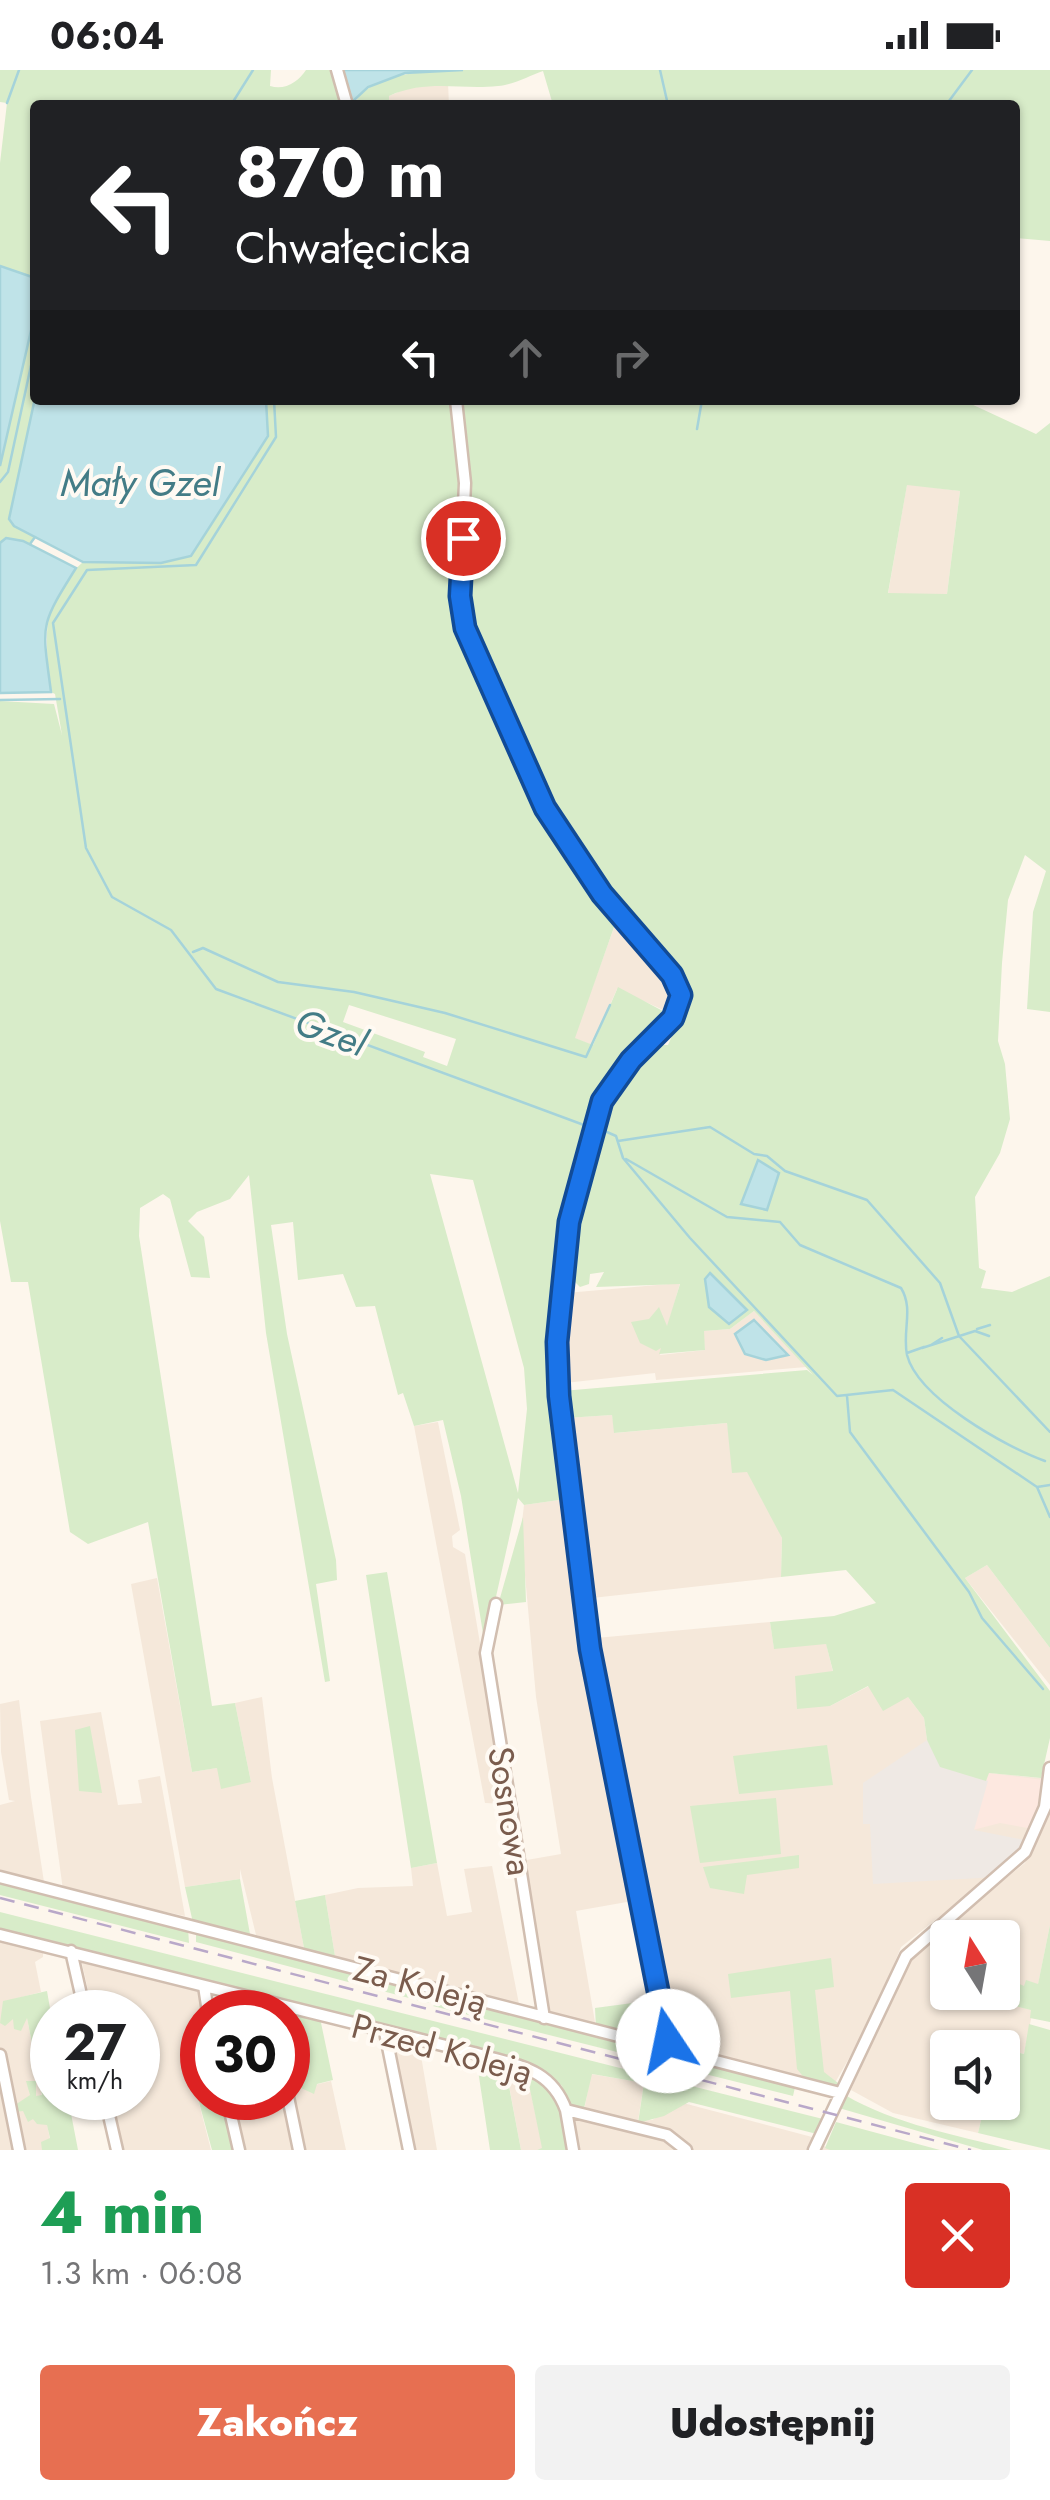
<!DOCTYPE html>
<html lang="pl">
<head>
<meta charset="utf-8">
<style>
	:root { --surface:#fff; --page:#f2f2f2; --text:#202124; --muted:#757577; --accent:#e76f51 }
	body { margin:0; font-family:Jost,sans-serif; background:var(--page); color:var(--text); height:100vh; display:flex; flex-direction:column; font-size:38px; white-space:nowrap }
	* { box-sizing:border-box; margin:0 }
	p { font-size:32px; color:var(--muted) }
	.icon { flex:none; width:55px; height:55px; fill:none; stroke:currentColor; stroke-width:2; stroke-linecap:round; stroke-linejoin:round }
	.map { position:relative; height:2080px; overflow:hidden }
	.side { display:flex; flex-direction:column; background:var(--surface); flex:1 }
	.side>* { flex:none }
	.guide { position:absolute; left:30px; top:30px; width:990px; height:305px; border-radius:10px; box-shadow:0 2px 8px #0004; background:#202124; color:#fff; overflow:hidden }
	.needle { width:65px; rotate:349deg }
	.controls { position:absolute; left:930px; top:1850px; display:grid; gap:20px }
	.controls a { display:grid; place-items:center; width:90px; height:90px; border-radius:10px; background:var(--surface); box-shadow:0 2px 8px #0004; font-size:50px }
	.speed { position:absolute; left:30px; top:1920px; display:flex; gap:20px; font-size:50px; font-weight:700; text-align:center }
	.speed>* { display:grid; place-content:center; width:130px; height:130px; border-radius:50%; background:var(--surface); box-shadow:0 2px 8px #0004; line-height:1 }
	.speed small { font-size:25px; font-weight:400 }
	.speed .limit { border:15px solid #d22; background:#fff; color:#111 }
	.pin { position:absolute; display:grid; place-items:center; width:85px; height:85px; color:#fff; margin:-42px; border:5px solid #fff; border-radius:50%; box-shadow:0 2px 10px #0007 }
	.me { position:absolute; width:110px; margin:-55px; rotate:349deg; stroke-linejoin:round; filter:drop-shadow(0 0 8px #0008) }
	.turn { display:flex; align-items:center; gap:35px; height:210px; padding:0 40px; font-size:45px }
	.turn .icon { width:130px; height:130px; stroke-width:2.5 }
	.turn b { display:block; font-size:70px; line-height:85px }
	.lanes { display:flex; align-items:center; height:95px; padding:0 40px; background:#0003; justify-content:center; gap:50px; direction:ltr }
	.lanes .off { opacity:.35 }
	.round { display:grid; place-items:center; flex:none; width:105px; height:105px; border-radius:10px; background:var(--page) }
	.head { display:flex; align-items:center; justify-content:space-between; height:170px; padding:0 40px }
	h1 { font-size:60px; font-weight:800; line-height:75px; color:#1e9e55 }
	.button { display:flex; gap:20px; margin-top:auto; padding:20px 40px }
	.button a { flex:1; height:115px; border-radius:10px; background:var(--accent); color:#fff; font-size:40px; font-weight:800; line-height:115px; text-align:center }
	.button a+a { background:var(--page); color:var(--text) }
	.status { display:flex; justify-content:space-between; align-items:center; height:70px; padding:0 50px; background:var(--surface); direction:ltr }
	.status svg { height:28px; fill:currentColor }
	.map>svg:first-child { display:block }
</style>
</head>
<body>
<div class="status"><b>06:04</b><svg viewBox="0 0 49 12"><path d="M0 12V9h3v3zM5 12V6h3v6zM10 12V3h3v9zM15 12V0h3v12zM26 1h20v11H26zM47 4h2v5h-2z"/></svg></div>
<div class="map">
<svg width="1050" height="2080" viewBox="0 0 1050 2080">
	<rect width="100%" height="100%" fill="#fdf6ec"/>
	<path fill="#f5e8da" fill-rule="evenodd" d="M448 13 449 35H389V26L410 17Z
		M907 414 960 421 947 524H888Z
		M616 852 672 914 676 927 670 943 617 919 592 975 574 968Z
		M680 1213 660 1285 705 1280 703 1261 730 1259 754 1241 806 1297 656 1310 655 1303 565 1313 566 1223Z
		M561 1318 566 1348 612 1345 615 1363 727 1353 735 1400 747 1401 760 1420 782 1468 781 1507 592 1528 596 1568 770 1552 774 1578 826 1573 833 1602 830 1636 869 1616 908 1627 924 1648 927 1670 941 1697 986 1710 988 1703 1041 1708 1033 1759 1018 1785 901 1877 872 1948 836 2011 801 2010 670 1979 638 1830 576 1841 596 1958 550 1948 521 1791 561 1784 536 1627 521 1461 524 1435 566 1429Z
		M438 1352 460 1460 452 1466 453 1477 465 1484 507 1734 485 1733 414 1356Z
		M987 1495 1050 1578V1615L965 1508Z
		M157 1508 192 1702 217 1698 251 1712 235 1633 262 1627 272 1708 304 1878 256 1865 240 1799V1809L185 1817 131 1514Z
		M19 1630 31 1727 44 1812 0 1801V1735L15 1731 9 1730 1 1682 0 1634Z
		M101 1642 118 1735 142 1733 138 1710 160 1706 185 1846 63 1820 40 1651Z
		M1050 1723V1855L1024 1984 1002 1978H948V2032L985 2033 978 2063 893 2043 851 2020 900 1903 914 1883 952 1853H958L959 1846 1025 1793ZM948 1868H1002V1922H948Z
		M437 1793 447 1846 472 1842 464 1799 492 1796 519 1934 335 1886 325 1825 358 1818 413 1816 411 1798Z
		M0 1867 43 1878V1887L35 1892 41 1922 3 1932 27 1948 52 2080H0Z
		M81 1889 202 1917V2012L194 2014 211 2080H121L110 2028H138V1942H93Z
		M392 1969 419 1974 437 2080H406L389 1974Z
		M591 2004 644 2013 638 2051 652 2050 683 2033 812 2067 830 2080H569L561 2039 583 2046Z
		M527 2005 543 2079 537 2080H521L508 2010Z
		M331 2011 346 2080H300L289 2021Z
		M229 2028H284L295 2080H242Z"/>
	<path fill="#fde8e0" d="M988 1703 1043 1710 1033 1759 1000 1753 973 1760Z"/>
	<path fill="#efe9e4" d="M927 1670 941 1697 988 1711 974 1760 1025 1770 998 1807 873 1814 870 1754H863V1713Z"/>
	<path fill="#d8ecc9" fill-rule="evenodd" d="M0 0H271L270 16C285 21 299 11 306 0H333L345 35H35V208L0 196V93L7 33 0 32Z
		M463 0H1050V171L1015 168V35H553L543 1C529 6 513 15 498 16 459 20 427 9 389 26V35H354C372 0 427 2 463 0Z
		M35 243V328L9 449 35 467 30 474 7 468 0 473V396Z
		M266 330H951L969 333 1036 364 1050 353V942L1027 939 1033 842 1046 801 1025 785 1008 830 1002 893 998 971 1005 994 1010 1049 1000 1083 975 1127 979 1198 986 1201 981 1218 1012 1222 1050 1206V1578L987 1495 965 1508 1050 1621V1668L1041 1708 989 1703 986 1711 940 1697 927 1670 924 1648 908 1627 883 1641 868 1616 830 1636 797 1639 795 1606 833 1601 826 1574 774 1579 770 1552 834 1546 876 1533 846 1500 781 1507 782 1468 747 1402 732 1403 727 1353 614 1363 612 1345 566 1348 562 1321 807 1300 813 1305 754 1241 730 1259 704 1261 705 1280 659 1284 661 1278 656 1281 640 1273 631 1252 649 1249 659 1237 667 1256 680 1214 596 1217 604 1202 590 1204 589 1214 580 1217 568 1205 577 1142 609 1035 625 1006 656 975H668L672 966 668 960 682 937 683 924 619 843 575 968 593 975 618 917 674 947 602 1026 578 1108 555 1300 566 1429 524 1435 518 1428 485 1576 461 1426 443 1350 414 1356 403 1323 398 1325 375 1236 356 1237 343 1204 298 1210 293 1152 271 1155 287 1264 336 1490 337 1510 316 1514 330 1611 325 1612 266 1263 249 1105 230 1129 197 1142 188 1151 204 1167 210 1208 191 1207 170 1129 163 1124 140 1138 139 1166 212 1636 235 1633 251 1712 221 1719 217 1698 192 1702 148 1452 88 1474 70 1462 28 1212H11L0 1151V631L54 634 62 665 55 624 51 622C45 570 39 531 83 492L161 493 268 366ZM907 415 960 421 947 524 888 523ZM349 935 456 969 447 996 423 987 425 982 343 952ZM430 1104 473 1110 524 1298 527 1339 518 1423Z
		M523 1447 526 1532 498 1535Z
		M387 1502 437 1793 411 1798 366 1505Z
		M90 1656 102 1723 79 1721 75 1660Z
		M827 1675 833 1715 739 1724 733 1686Z
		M776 1728 781 1784 700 1793 690 1736Z
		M799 1785V1798L747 1805 744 1824 710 1818 703 1797Z
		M240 1809 250 1864 193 1853 185 1817Z
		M0 1810 188 1858 189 1873 0 1825Z
		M325 1825 335 1886 304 1878 295 1831Z
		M0 1842 827 2050 821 2065 689 2032 664 2046 638 2053 644 2013 592 2004 583 2043 567 2039 562 2016 544 2001 0 1860Z
		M1050 1855V1952L1030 1948 1031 1940 1000 1932 1009 1909 1024 1916 1026 1910 1038 1914Z
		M196 1863 438 1924 428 1933 196 1872Z
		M831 1888 834 1917 815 1920 824 2002 838 2013 835 2016 806 2010 797 1999 790 1921 731 1928 728 1904Z
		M47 1921 52 1950V2028H68L78 2080H42L41 2072 50 2068 47 2055 37 2054 33 2049 28 2052 23 2041 15 2042 12 2037 30 2025 26 2011H36V2026L42 2025 27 1948 21 1961 14 1959 13 1949 5 1956 0 1953 3 1931Z
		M446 1925 796 2013 793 2026 433 1936Z
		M655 1930 662 1964 655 1973 596 1958 595 1938Z
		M268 1937 320 1948 333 2010 317 2014 314 2024 301 2018 289 2021 288 1942H270Z
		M1029 1954 1050 1960V2080L978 2063 985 2033 1002 2032 1003 1979 1024 1984Z
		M476 1987C548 2004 555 2008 569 2080H537L542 2078 527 2005 508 2011 521 2080H490Z
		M202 2012V2028H223L236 2080H212L194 2014Z
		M845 2025C896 2055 955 2064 1012 2080H983L839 2038Z
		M836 2052 940 2080H830L825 2078Z"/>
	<path fill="#bfe3e8" stroke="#a5d3da" stroke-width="2.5" d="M340 0H463L405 3 368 17 350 34Z
		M0 196 35 208V243L0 396Z
		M35 328 266 330 268 366 191 486 161 493 83 492 14 456 9 449Z
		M6 468 23 471 76 498C39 557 42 553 51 622L0 623V473Z
		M758 1090 779 1103 767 1140 741 1134Z
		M710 1203 747 1240 729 1254 709 1237 705 1209Z
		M754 1250 788 1285 766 1290 745 1284 735 1264Z"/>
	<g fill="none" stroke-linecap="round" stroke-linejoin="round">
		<path stroke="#a5d3da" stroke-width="2.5" d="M660 0 668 35
			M7 33 19 0
			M231 35 253 0
			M946 35 972 0
			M274 330 276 367 196 495 87 500 53 553 86 778 112 827 171 860 216 919 592 1058
			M697 359 702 330
			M0 412 8 402 35 277
			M30 474 35 467
			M0 630 60 629
			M193 882 203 878 278 912 354 922 445 943 586 987 610 935
			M600 1059 616 1066 623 1088 690 1168 837 1326 893 1320 1037 1417 1050 1447
			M618 1071 710 1057 754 1084 767 1086 785 1101 867 1130 940 1213 959 1266 1050 1362
			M626 1089 727 1147 780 1152 800 1175 901 1218C914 1239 902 1261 907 1285 918 1328 1006 1377 1045 1391
			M977 1259 990 1255
			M931 1275 942 1268
			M922 1278 975 1261 989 1266
			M907 1283 924 1277
			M847 1326 850 1362 969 1522 982 1548 1043 1619
			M1037 1417 1050 1415"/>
		<defs>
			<path id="minor" d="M337 0 347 35
				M456 330 465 413 460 526 465 558 545 738 602 824 673 905 681 925 673 948 623 1000 602 1031 569 1152 557 1272 559 1326 590 1579 670 1979
				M496 1534 486 1583 544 1948
				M0 1807 840 2023
				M0 1865 474 1983C515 1996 550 1996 566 2040L667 2065 686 2080
				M71 1881 85 1942
				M204 1916 208 1942
				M385 1962 409 2080
				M0 1985 19 2080
				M288 2027 299 2080
				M105 2028 117 2080
				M227 2028 239 2080
				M566 2040 573 2080
				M814 2080 906 1886 1025 1782 1045 1737 1050 1698"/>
		</defs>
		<use href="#minor" stroke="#d1beb0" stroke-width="15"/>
		<use href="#minor" stroke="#fff" stroke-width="10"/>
		<path stroke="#b9a8c9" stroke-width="2.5" stroke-dasharray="15 10" stroke-linecap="butt" d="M0 1828 971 2080"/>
	</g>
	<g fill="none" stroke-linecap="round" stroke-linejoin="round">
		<defs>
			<path id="route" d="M463 468 460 526 465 558 545 738 602 824 672 905 681 925 673 948 631 990 602 1031 569 1152 557 1272 559 1326 590 1579 668 1971"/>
		</defs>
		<use href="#route" stroke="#114b97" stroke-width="25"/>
		<use href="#route" stroke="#1a73e8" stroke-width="18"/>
	</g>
	<g text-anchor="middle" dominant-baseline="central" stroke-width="8" stroke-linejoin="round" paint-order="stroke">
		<g font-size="35" fill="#7a5c4d" stroke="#fffaf3">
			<text transform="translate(510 1741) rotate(81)">Sosnowa</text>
			<text transform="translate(420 1915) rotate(15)">Za Koleją</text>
			<text transform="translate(442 1979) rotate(15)">Przed Koleją</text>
		</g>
		<g font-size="38" font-style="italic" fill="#437c86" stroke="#fffaf3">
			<text x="140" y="412">Mały Gzel</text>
			<text transform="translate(331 962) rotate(20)">Gzel</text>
		</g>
	</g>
</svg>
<div class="controls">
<a><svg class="needle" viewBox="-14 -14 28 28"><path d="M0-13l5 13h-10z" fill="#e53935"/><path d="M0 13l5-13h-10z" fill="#757577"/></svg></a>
<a><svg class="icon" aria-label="sound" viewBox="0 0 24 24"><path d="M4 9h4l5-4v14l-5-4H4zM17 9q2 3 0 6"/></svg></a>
</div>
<div class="speed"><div>27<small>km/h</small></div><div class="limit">30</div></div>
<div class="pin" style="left:463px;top:468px;background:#d93025"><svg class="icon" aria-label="arrive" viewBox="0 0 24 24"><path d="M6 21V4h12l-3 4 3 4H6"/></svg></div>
<svg class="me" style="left:668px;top:1971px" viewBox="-20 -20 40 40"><circle r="19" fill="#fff"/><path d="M0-13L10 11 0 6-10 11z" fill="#1a73e8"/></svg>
<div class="guide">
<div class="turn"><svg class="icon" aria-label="left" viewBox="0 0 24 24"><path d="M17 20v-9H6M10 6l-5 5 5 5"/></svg><div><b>870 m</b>Chwałęcicka</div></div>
<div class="lanes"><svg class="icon" aria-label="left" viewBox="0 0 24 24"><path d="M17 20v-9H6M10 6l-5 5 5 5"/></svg><svg class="icon off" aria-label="ahead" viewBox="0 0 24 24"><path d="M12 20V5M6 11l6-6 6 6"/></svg><svg class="icon off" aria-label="right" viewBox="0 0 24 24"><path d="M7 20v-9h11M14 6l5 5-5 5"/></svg></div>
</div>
</div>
<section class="side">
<div class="head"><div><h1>4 min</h1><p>1.3 km · 06:08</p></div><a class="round" style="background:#d93025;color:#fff"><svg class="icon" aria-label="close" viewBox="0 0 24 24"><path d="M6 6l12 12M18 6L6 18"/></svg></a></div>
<div class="button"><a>Zakończ</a><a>Udostępnij</a></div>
</section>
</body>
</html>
